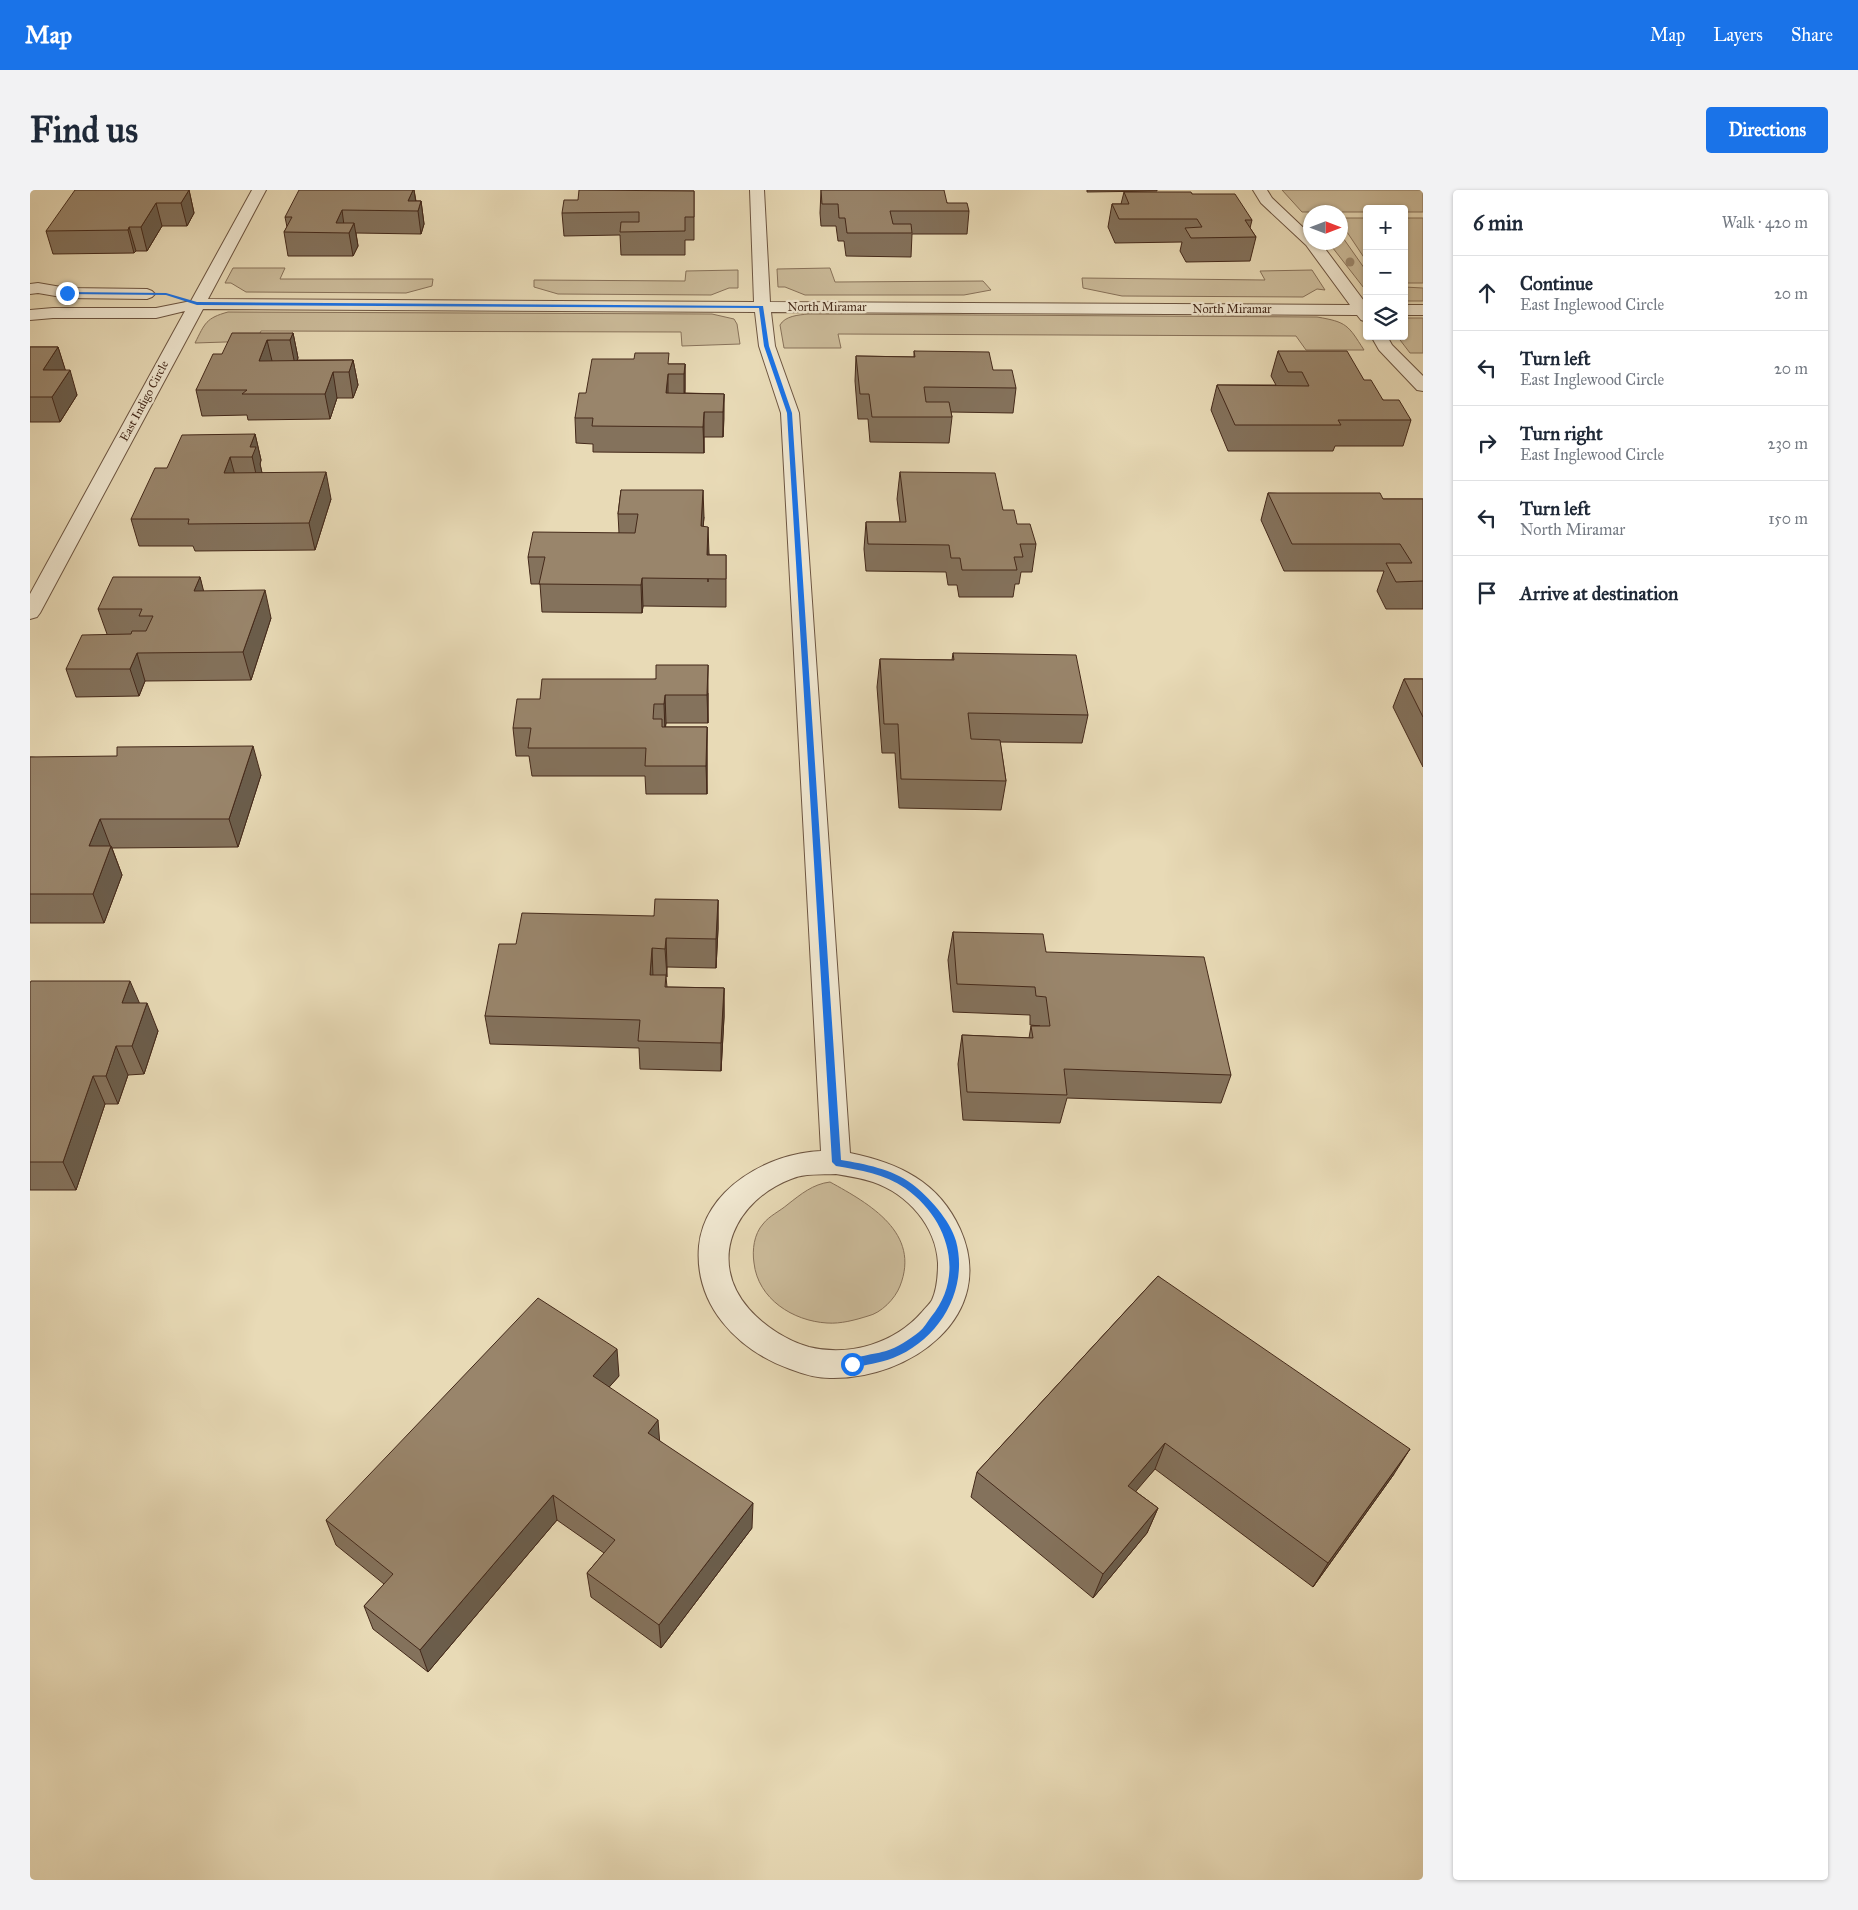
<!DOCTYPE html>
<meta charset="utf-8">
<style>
:root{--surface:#fff;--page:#f2f2f3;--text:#1f2937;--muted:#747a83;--line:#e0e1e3;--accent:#1a73e8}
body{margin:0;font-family:"IM FELL Great Primer",serif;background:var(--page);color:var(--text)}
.controls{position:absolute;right:15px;top:15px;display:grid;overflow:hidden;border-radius:5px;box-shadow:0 1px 4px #0004}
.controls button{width:45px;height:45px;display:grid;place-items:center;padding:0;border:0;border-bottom:1px solid var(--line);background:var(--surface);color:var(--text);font:25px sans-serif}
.compass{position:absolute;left:1273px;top:15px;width:45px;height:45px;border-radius:50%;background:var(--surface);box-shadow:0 1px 4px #0004;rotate:90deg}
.stop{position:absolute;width:15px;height:15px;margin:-11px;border:4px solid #1a73e8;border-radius:50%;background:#fff}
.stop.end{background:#1a73e8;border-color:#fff;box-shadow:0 1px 5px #0008}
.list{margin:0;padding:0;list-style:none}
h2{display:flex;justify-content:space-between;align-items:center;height:65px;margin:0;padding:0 20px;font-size:21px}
h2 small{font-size:16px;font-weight:400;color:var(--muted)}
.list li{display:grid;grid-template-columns:32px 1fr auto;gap:15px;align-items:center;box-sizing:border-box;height:75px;padding:0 20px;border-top:1px solid var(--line)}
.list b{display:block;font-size:19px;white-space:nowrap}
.list p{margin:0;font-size:16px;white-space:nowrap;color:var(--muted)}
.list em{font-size:16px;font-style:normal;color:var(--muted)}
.icon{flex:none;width:28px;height:28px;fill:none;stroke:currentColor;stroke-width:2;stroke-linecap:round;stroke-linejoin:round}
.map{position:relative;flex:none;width:1393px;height:1690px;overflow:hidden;border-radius:5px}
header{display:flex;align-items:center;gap:30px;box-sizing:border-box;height:70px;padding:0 25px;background:var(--accent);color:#fff}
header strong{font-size:24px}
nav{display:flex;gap:28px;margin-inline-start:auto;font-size:18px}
.intro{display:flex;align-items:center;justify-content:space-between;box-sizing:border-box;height:120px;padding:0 30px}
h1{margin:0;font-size:35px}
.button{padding:12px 22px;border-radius:5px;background:var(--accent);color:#fff;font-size:18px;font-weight:700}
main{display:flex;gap:30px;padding:0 30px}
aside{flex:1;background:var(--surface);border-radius:5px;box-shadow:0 1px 4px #0004}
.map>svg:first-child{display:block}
.green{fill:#ccbc9b;stroke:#88725a}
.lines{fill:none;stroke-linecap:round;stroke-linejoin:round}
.street-casing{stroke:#6d5541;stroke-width:2}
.street{fill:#f0e7d0;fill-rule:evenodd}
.tree{fill:#9d896e}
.wall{fill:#84725c;stroke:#44291a}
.shaded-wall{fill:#6b5d4b;stroke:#44291a}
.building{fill:#99856b;stroke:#44291a}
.route{fill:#1a73e8}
.labels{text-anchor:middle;stroke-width:4.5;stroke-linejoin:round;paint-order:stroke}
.far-street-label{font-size:12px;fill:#44291a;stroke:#f0e7d0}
</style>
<header>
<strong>Map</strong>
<nav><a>Map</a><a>Layers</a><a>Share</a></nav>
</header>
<div class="intro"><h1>Find us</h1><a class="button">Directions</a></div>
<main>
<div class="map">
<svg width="1393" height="1690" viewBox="0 0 1393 1690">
<rect width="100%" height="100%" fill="#e8dab6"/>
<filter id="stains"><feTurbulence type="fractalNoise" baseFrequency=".004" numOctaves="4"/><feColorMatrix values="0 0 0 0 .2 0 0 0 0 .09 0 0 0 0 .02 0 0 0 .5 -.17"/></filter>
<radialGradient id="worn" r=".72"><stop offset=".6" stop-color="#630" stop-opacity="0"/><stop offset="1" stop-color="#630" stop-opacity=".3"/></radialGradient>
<path class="green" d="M1252,0H1393V22H1374V19H1337V22H1272Z
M1310,28H1337V72L1311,33Z
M1374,28H1393V93H1374Z
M1311,45L1337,82V102L1299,53L1310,52Z
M203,78H255L250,89H403L402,96L376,103L216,102L201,93H195Z
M800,78L805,92L953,91L961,100L934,105H775L755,97H748L747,79Z
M708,80V98H699L681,105L528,104L504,97V90L655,91L656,81Z
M1282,80L1295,100L1287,99L1273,107L1092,106L1053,98L1052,88L1235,90L1230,81Z
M1374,97L1393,98V111H1374Z
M198,122L682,124L704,129L707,134L710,154L652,156L651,142L231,141L226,151L165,153C175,133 176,128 198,122Z
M778,124L1287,127C1317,132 1318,135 1334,160H1276L1266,146L808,144L811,158H754L750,135C755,126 768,125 778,124Z
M1374,128H1393V163H1380L1367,146H1374Z
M800,992C840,1014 891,1043 870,1096C865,1109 851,1123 838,1126C825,1130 811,1134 797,1133C763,1131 728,1109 724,1073C722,1060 724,1044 733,1034C739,1026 750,1021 757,1015C771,1004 783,994 800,992Z"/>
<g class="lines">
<g class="street-casing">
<path id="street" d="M222,0H236L178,109L724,112L720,0H734L740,112L1320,115L1276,55L1231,13L1223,0H1237L1242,8L1280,44V52H1290L1337,115V132L1331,130L1327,125L741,122L745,156L769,223L820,963C869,973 909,992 930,1039C969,1126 880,1190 800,1188C786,1188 773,1184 760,1179C707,1160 664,1115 669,1056C675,998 739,963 791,961L751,223L729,156L725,122L173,119L10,423L7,427L0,429V404L155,121L126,128H23L0,130V120L23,118H126L161,111ZM806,984C818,986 831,988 843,992C878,1004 906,1036 908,1073C908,1085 907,1099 902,1110C900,1114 895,1118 892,1122C865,1153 820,1167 779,1157C757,1151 734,1136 719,1119C676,1070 706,1010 761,989C775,983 791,985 806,984Z
M8,93L37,98L117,99L122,101L125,104L122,107L117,109L37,108L8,103L0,104V94Z
M1374,115H1393V125H1374Z
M1341,146H1357L1362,155L1393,186V201L1387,200L1349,160Z"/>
</g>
<use href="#street" class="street"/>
</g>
<circle class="tree" cx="1320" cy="72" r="4.5"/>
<path class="wall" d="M159,0L164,23L157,36H132L117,61H106L104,63L23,64L16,41Z
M384,0L386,11H391L394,34L391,44L326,43L328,56L323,66H258L254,42L257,37L255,27Z
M791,0H882L939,21L937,44H882L881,67L816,66L814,51H808L806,36H791L790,23Z
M1057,0H1127V1L1057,2Z
M618,1H664V50H655V65H591L590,45L534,46L532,23L548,10Z
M1094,2L1162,4L1222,30L1220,38L1226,47L1220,71L1156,72L1150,61L1152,52L1085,53L1078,37L1082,14H1091Z
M263,143L268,168L267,170H323L328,195L323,208H307L300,229L218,230L217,225L172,226L166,200L192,164Z
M0,157H28L35,180L47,205L30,232H0Z
M884,161L963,180L986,198L983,223L921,222L922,227L919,253L840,252L838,229H828L825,191L826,166L884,167Z
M1248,161L1334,190L1353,210L1381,230L1373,256H1305L1303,261H1198L1181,220L1187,195H1246L1241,186Z
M639,174H655V203L694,204L693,247H674V263L563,262V254L546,253L545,228L556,203Z
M225,244L231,270L230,274L232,283L301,309L285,360L165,361L163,356H109L101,329Z
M870,282L973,320L987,334L1006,354L1002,382H991L989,394H985L983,407H929L927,395H918L916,382L836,381L834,359L836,332H870L867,309Z
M591,300L674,327L673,336L679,365H696V417L613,416L612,423L512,422L510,394H501L498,367L589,343L588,324Z
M1238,303L1353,309H1393V419H1356L1347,401L1354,381H1254L1231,330Z
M170,387L173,401L241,428L221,490L115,491L109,506L46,507L36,479L77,444L68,419Z
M923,463L1058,525L1052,553L970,552L976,591L971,620L869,618L865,563H852L847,497L850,469L922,470Z
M626,489L678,503V533H636L635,537H677V604H616L615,586H502L499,566H486L483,538L510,509Z
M1374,489H1393V577L1363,517Z
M0,567L231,585L208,657L82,658L92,685L74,733H0Z
M688,710V739L686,778L637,777L636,787L637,797L694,798V827L691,881L610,879L609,858L460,854L455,826L486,754L624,726Z
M923,742L1016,762L1201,885L1191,913L1037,908L1030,933L933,930L928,874L932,845L999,848L1001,836H1010L1000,835V825L923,822L918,770Z
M0,793L109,813L128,841L114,884L98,885L88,914H75L46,1000H0Z
M1128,1086L1364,1284L1283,1397L1125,1279L1105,1301L1128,1318L1117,1343L1063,1408L941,1307L947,1282Z
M589,1186L579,1197L629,1250L722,1338L631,1458L561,1407L557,1383L574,1363L527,1330L398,1482L343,1439L334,1416L354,1394L306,1355L296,1330Z"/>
<path class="shaded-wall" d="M159,0L164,23L157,36L151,13Z
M383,0H384L387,20L378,11Z
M391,11L394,34L391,44L388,21Z
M126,13L132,36L117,61L111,37Z
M312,20L315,43L306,33Z
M324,33L328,56L323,66L319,43Z
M99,37L106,61L104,63L98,40Z
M263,143L268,168L265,175L260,150Z
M237,150L243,175L229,171Z
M28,157L36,182L13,180Z
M323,170L328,195L323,208L319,182Z
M655,174V199L654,209V184Z
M40,180L47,205L30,232L22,207Z
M303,182L307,208L300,229L295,204Z
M638,184V209L636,203Z
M694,204V229L693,247V222Z
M674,222V263L673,237Z
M225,244L231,270L230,274L232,283L228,293L220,257Z
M200,267L207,293L194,283Z
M296,282L301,309L285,360L279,333Z
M673,300L674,327L671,363V336Z
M678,337L679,364L678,392L677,365Z
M170,387L177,414L164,401Z
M612,388L613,416L612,423L611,395Z
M235,400L241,428L221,490L213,462Z
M107,463L115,491L109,506L100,479Z
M678,475V533L677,505Z
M635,505L636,533L635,542L634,514Z
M677,537V604L676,576Z
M223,556L231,585L208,657L199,629Z
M70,629L81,658L59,656Z
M81,656L92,685L74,733L63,704Z
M688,710V739L686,778V749Z
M636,748L637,777V787L635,759Z
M622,758L623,787L620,785Z
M100,791L112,819L92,813Z
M694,798V827L691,881V853Z
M117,813L128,841L114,884L102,856Z
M86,856L98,885L88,914L76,886Z
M63,886L75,914L46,1000L33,972Z
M587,1159L589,1186L566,1212L563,1186Z
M628,1230L630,1256L618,1243Z
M1135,1253L1125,1279L1089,1321L1098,1296Z
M1380,1259L1364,1284L1283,1397L1298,1373Z
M523,1305L527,1330L398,1482L390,1460Z
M723,1313L722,1338L631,1458L629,1435Z
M1128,1318L1117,1343L1063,1408L1073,1384Z"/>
<path class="building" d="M45,0H159L151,13H126L111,37H99L98,40L16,41Z
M269,0H383L378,11H391L388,21L312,20L306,33H324L319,43L254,42L262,27H255Z
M549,0L664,1V27H655V41L590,42L591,32H609V22L532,23L534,10H548Z
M791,0H914L917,13H937L939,21H860L863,34H881L882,43H817L815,28H809L808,14H792Z
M1094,2H1161L1162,4H1205L1222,30H1215L1226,47L1161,48L1155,38L1172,37L1167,29H1089L1082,14H1099Z
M202,143H263L260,150H237L229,171L323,170L319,182H303L295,204H212L217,200H166L183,164H192Z
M0,157H28L13,180H40L22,207H0Z
M884,161L959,162L963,180H982L986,198L894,197L896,212H919L922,227H842L839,204H830L826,166L885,167Z
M1248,161H1317L1334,190H1341L1353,210H1369L1381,230H1308L1311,235H1205L1187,195L1279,196L1272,182H1258Z
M605,163H639L638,174H655L654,184H638L636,203L694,204L693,222H674L673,237L562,236L563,228H545L549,203H556L562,169H604Z
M225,244L220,257H226L222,267H200L194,283L296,282L279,333L158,334L159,329H101L125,278H137L152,245Z
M870,282L965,283L973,320H984L987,334H1000L1006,354H990L993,367H984L987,380H932L930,368H921L919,355L838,354L836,332H876Z
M591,300H673L671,336L678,337L677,365H696V389L612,388L611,395L509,394L515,367H498L503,342L605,343L608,324H588Z
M1238,303H1350L1353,309H1393V391L1366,392L1356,373H1382L1370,354H1262Z
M83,387H170L164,401L235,400L213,462L107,463L100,479H36L52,445L101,444L102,441H116L123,426H109L112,419H68Z
M923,463L1046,465L1058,525L938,523L941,549L970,550L976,591L871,589L868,534H854L850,469L924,470Z
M626,475H678L677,505H635L634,514H624L623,529H632V537H677L676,576H615L616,558H498L501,538H483L487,509H510L512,489H626Z
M1374,489H1393V527Z
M223,556L199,629H70L59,656H81L63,704H0V567L87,566V557Z
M625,709L688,710L686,749L636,748L635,759L622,758L620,785H636L635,797L694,798L691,853L608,851L610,830L455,826L469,754H486L492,723L624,726Z
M923,742L1013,744L1016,762L1174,767L1201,885L1034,879L1037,905L937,902L932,845L1003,848L1001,836H1020L1016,807L1006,806L1005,797L927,794Z
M1,791H100L92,813H117L102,856H86L76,886H63L33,972H0V793Z
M1128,1086L1380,1259L1298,1373L1135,1253L1098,1296L1128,1318L1073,1384L947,1282Z
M508,1108L587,1159L563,1186L628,1230L618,1243L723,1313L629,1435L557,1383L585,1350L523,1305L390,1460L334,1416L363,1384L296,1330Z"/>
<path class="route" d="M37,102L136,103L167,112L733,116L739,156L762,223L811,970C835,974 862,979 882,994C899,1007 920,1030 926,1051C939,1100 909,1150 863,1168C850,1173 835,1175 822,1178L817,1174C821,1166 847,1164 856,1161C867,1158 880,1149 889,1142C894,1138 897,1132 901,1127C936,1085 918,1028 875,998C855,984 830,980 806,976L802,972L757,223L734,156L729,118L167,115L136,105L35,104Z"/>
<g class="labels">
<g class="far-street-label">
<text x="797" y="121">North Miramar</text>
<text x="1202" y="123">North Miramar</text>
<text transform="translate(114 211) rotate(-62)" y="4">East Indigo Circle</text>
</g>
</g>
<rect width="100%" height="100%" filter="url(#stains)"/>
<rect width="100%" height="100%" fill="url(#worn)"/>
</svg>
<div class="controls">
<button>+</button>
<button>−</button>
<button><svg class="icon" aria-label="layers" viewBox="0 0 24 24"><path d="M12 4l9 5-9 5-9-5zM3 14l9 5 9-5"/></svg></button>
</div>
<svg class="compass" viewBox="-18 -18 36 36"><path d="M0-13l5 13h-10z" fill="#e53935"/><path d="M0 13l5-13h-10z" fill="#747a83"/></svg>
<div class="stop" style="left:822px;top:1174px"></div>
<div class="stop end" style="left:37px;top:103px"></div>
</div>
<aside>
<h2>6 min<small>Walk · 420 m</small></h2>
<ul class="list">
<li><svg class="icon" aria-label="ahead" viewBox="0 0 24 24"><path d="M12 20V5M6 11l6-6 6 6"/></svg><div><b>Continue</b><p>East Inglewood Circle</p></div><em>20 m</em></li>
<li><svg class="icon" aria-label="left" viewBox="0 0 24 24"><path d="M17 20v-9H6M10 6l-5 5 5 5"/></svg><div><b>Turn left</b><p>East Inglewood Circle</p></div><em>20 m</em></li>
<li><svg class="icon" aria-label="right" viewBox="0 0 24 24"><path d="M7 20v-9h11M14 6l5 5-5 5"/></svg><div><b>Turn right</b><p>East Inglewood Circle</p></div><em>230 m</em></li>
<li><svg class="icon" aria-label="left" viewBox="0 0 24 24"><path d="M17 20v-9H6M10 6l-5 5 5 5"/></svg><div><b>Turn left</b><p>North Miramar</p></div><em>150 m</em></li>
<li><svg class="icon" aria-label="arrive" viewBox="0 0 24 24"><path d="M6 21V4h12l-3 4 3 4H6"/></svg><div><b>Arrive at destination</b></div></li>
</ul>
</aside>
</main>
